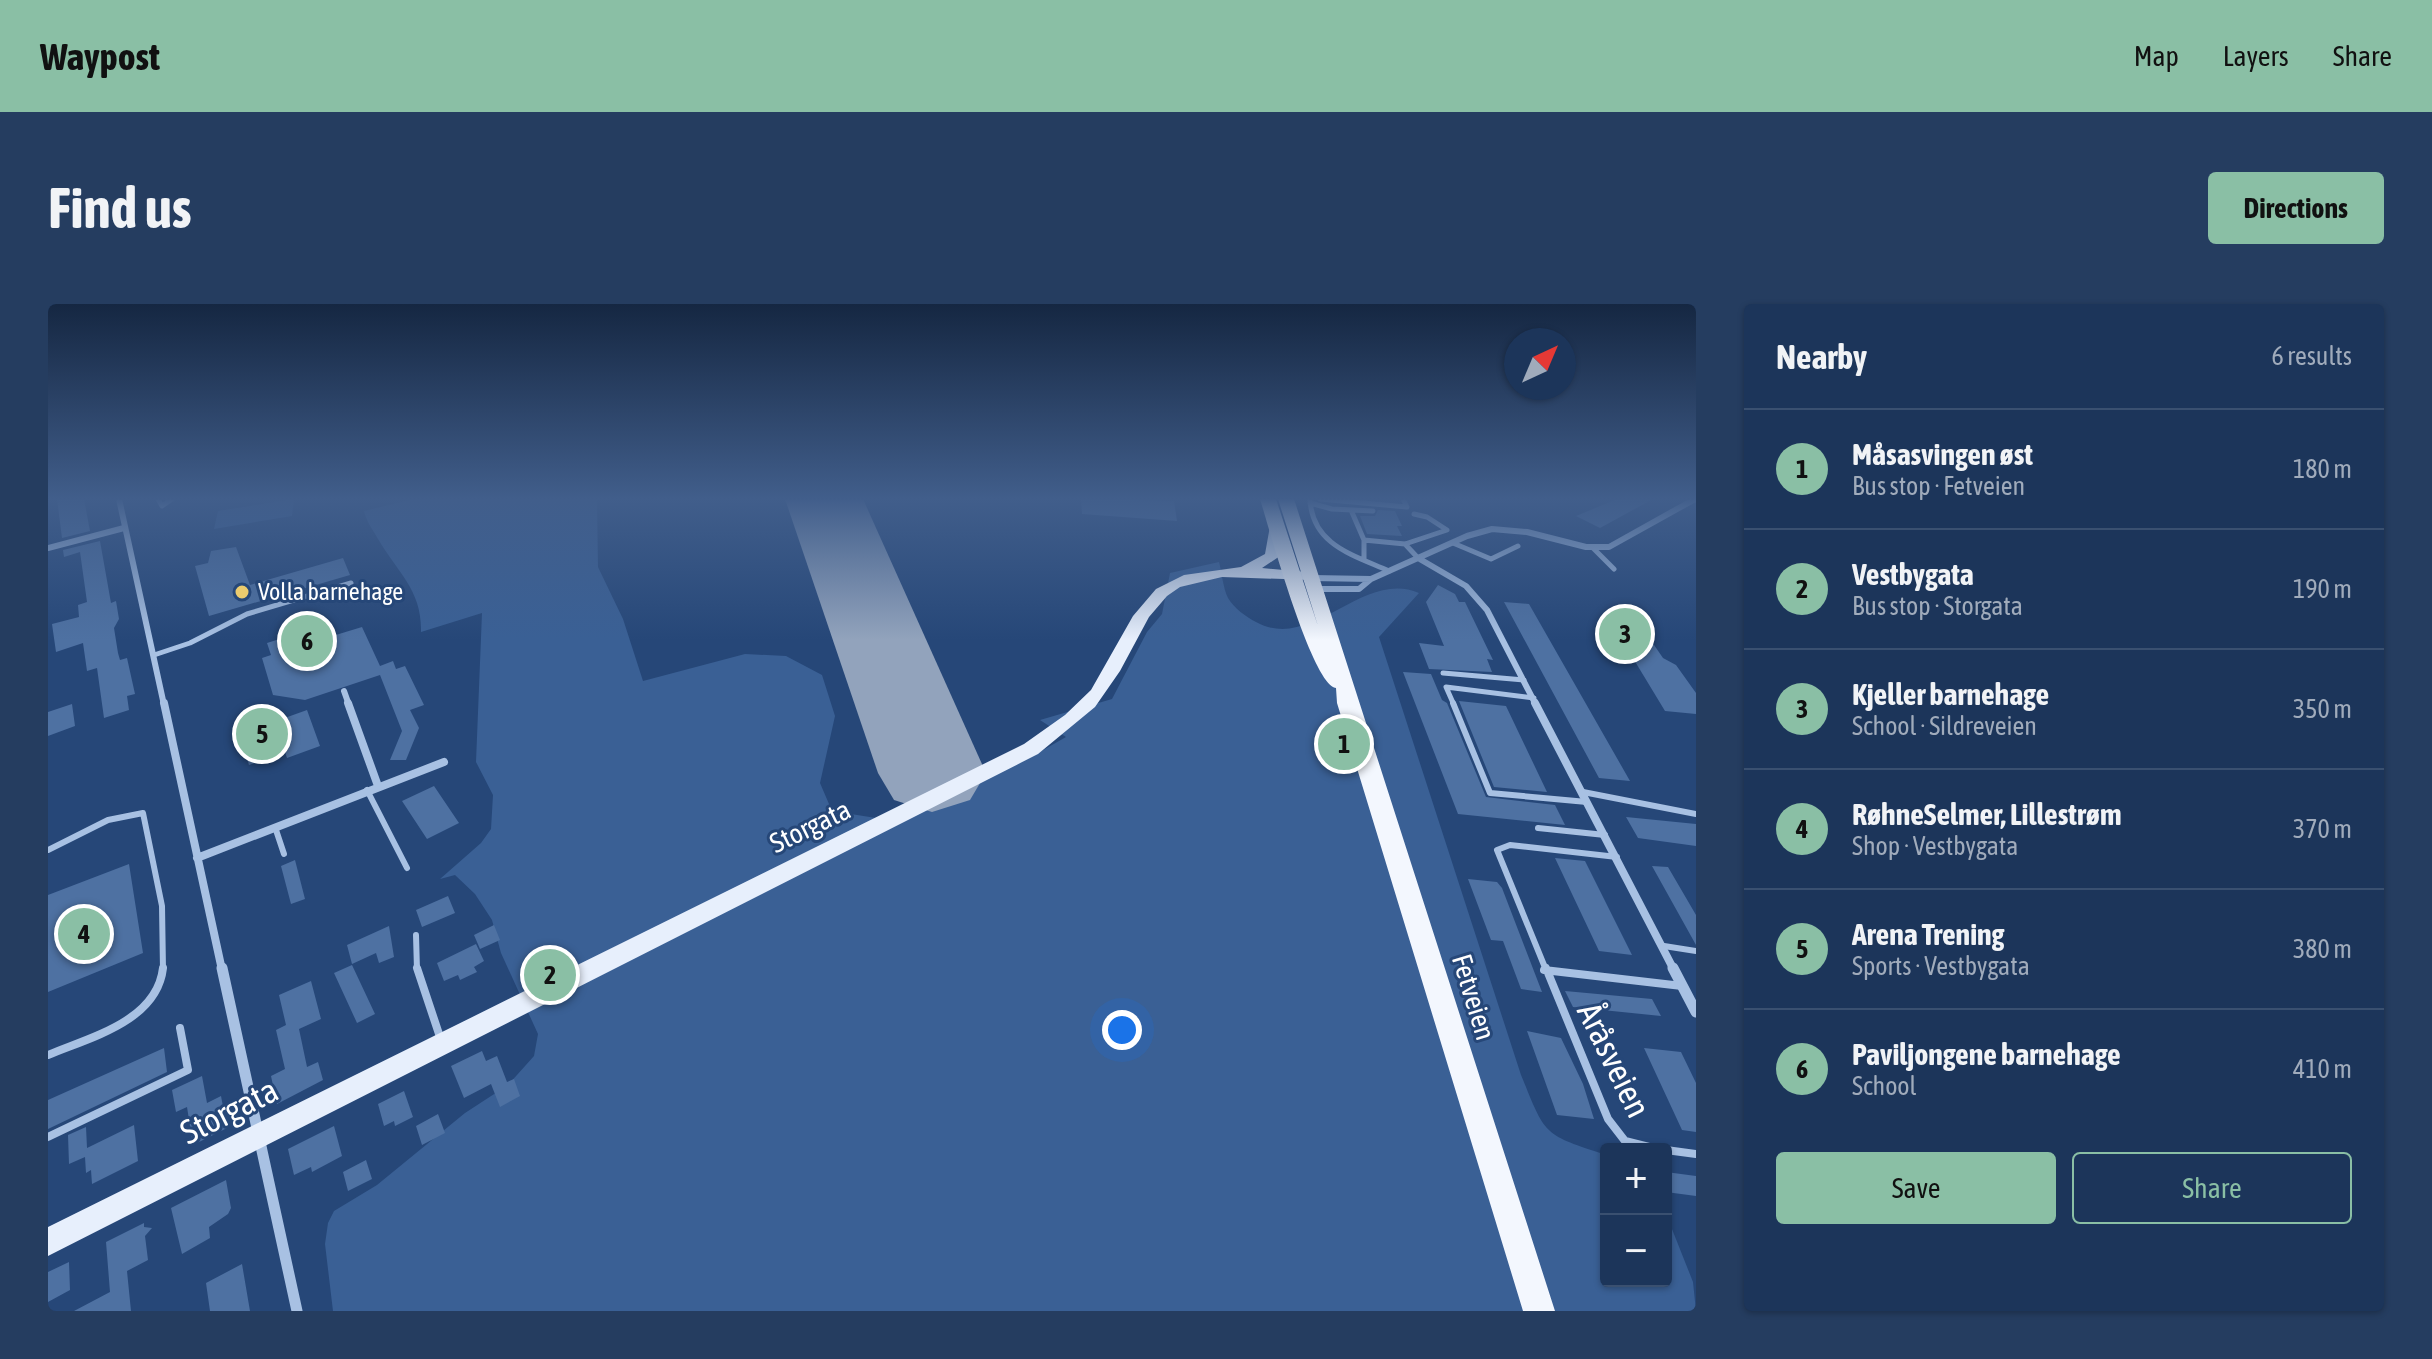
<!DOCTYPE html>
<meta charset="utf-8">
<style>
:root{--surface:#1c355a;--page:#253d60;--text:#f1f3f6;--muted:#a0abbb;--line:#3a5070;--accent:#8abfa5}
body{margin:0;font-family:"Asap Condensed",sans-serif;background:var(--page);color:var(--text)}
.controls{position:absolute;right:24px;bottom:24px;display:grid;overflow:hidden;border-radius:8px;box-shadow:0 2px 6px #0004}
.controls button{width:72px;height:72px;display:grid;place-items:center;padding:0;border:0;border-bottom:2px solid var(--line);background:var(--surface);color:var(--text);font:40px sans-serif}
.compass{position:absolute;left:1456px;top:24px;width:72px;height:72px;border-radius:50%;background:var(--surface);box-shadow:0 2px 6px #0004;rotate:44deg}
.you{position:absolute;left:1074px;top:726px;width:28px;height:28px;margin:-20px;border:6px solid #fff;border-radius:50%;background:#1a73e8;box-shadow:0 0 0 12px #1a73e833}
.badge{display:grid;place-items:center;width:52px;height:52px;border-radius:50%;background:var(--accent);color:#111;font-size:26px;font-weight:700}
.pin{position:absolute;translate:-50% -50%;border:4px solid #fff;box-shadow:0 2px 8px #0006}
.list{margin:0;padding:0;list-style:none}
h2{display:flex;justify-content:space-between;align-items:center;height:104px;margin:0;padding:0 32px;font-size:34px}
h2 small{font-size:26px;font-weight:400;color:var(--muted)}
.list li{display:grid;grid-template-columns:52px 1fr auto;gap:24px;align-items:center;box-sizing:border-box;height:120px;padding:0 32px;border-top:2px solid var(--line)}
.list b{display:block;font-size:30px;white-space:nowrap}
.list p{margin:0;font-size:26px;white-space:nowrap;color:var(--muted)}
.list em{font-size:26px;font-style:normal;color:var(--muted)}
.actions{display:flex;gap:16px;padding:24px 32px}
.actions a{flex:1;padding:18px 0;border:2px solid var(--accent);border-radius:8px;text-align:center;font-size:28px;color:var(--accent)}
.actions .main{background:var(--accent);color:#111}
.map{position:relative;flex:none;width:1648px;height:1007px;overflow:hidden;border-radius:8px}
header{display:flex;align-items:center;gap:48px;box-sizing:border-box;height:112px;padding:0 40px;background:var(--accent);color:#111}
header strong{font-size:38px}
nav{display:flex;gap:44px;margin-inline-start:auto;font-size:28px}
.intro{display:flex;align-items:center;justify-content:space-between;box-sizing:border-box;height:192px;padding:0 48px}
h1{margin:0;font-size:56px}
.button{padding:20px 36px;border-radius:8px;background:var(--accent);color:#111;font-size:28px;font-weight:700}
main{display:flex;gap:48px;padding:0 48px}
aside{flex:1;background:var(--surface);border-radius:8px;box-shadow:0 2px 6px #0004}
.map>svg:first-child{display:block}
.green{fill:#3a6095}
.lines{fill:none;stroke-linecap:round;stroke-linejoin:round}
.runway{fill:#92a3bc;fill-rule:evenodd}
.building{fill:#4e71a2}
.service-far2{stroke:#a8c1e3;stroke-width:5}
.service-far1{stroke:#a8c1e3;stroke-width:6}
.service{stroke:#a8c1e3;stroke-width:8}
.minor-far2{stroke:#a8c1e3;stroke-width:6}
.minor-far1{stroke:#a8c1e3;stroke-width:8}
.minor{stroke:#a8c1e3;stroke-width:11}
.primary{fill:#e7effc;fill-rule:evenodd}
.trunk{fill:#f3f7fe;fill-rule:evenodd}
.poi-dot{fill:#ebcb6e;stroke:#264778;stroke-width:3}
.labels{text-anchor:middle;stroke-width:6;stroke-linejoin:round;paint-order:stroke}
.far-poi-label{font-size:24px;fill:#fff;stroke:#264778;text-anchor:start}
.street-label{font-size:28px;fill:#fff;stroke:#264778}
.near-street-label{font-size:34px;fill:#fff;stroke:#264778}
</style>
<header>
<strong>Waypost</strong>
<nav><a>Map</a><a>Layers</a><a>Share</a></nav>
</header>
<div class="intro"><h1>Find us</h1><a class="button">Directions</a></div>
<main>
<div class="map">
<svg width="1648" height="1007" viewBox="0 0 1648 1007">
<rect width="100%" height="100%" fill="#264778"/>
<path class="green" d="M246,195L244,212L166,225L170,207Z
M366,195H549L550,263L575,315L595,377L697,350L738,352L774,371L787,412L772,479L784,507L828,514L983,453L1018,433L992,416L1064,395L1099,328L1114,310L1122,269L1171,258C1174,269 1175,284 1180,294C1186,304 1198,313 1208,318C1264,349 1314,265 1371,289L1331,333L1473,771C1498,832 1494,830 1558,851V977H1618V910L1645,978L1648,1007H285L277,940L280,919L286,907L329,881L417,809L460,781L486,752L490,730L453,649L444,616L427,590L407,571L392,575L433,539L443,525L445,491L428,458L434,309L373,328C374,286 350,269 330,235C325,226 318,217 316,207Z"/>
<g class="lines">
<path class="runway" d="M737,195H815L938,469L922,496L884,508L846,496L830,469Z"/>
</g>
<path class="building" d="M9,195H36L42,227L14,234Z
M1033,195L1126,197L1129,217L1034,210Z
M1569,195H1605L1552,224L1528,212Z
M1330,206L1347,207L1354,222H1349L1354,232L1319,230L1312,212H1327Z
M52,237L63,299L68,297L71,315L66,324L70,349L72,356L79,354L87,390L79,392L81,406L56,414L49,364L39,367L35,339L8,348L4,320L31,313L30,301L39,298L32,248L16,253L15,246Z
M188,243L202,281L295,254L302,271L161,312L147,262L160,259L163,247Z
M1390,281L1407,290L1411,298H1417L1445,356L1439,355L1444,368L1381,365L1371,339L1396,342L1378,298Z
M1456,298L1481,300L1582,477L1551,474Z
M314,323L332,362L345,357L348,365L357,362L376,401L362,406L371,424L358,456H342L354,427L332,371L257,396L225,391L214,354L223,351L219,339L241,332L245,344Z
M1574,336L1604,338L1615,354L1628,361L1648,389V410L1617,407Z
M1355,368L1383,370L1394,396L1399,399L1438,493L1507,501L1517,521L1410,510Z
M1411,397L1458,402L1499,488L1446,483Z
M24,400L27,422L0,432V408Z
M259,406L272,442L239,454L237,448L201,461L192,430Z
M386,482L411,519L379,535L354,497Z
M1578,513L1648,520V542L1590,534Z
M1507,554L1537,557L1584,651L1551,647Z
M247,556L257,595L243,600L233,562Z
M81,560L95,649L0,688V591Z
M1604,562L1620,563L1648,611V641Z
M1420,575L1449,578L1454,584L1494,688L1473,685L1455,637L1443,636Z
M400,592L407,609L374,623L368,606Z
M446,621L452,636L432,645L426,631Z
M341,622L346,653L331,659L328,649L304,660L299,641Z
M428,640L436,657L426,663L429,668L412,676L410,671L396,677L389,659Z
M304,661L327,710L309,719L286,669Z
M263,677L273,715L251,725L259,763L270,758L275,776L229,800L223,772L237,765L228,726L238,721L231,691Z
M1517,687L1604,695L1613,712L1525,703Z
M1479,727L1513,734L1535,780L1546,815L1509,811Z
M116,744L119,768L0,825V796Z
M1596,744L1633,748L1648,779V828L1634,826Z
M434,747L438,757L449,752L459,778L466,775L472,792L452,803L443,780L416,794L403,762Z
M154,772L159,799L173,792L179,824L145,841L139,803L128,808L124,786Z
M356,787L365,813L347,822L346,817L336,822L330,800Z
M390,810L397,829L374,841L368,822Z
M86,821L90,857L44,880L43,866L38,869L37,853L21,860L20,831L38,823L39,844Z
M286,822L294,852L264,868L263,863L246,871L240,845Z
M318,856L324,875L300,887L295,868Z
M1618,868L1648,872V892L1618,888Z
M178,876L183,904L180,910L161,923L162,934L134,950L123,904Z
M96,919V923L104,924L97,932L100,956L79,967L83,1007H26L62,988L58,938Z
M21,958L22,986L0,998V968Z
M194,960L202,1007H162L158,979Z"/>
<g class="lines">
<path class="service-far2" d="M110,195L114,202L124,195
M1262,195C1264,241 1305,251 1341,267
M1272,195L1359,203L1355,195
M1262,199L1284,205L1325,207
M1303,206L1316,236
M1405,239L1443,255L1470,242
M1357,240L1370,254
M1545,244L1566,265
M1316,256V236L1357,240L1399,226L1379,213L1366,210
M106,351L142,339L199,310L303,279
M1395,369L1476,376
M1406,401L1398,383L1486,394"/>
<path class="service-far1" d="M1405,399L1442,489L1539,498
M319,486L359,564
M1535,488L1648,510
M227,523L236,550
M1490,524L1557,531
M0,546L60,516L95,509L114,602L115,666
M368,631L369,666
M1616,642L1648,647
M1498,666L1449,546L1462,541L1569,553"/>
<path class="service" d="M369,664L393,736
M1498,664L1560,815L1577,837L1609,845
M1496,666L1634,682
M0,751C43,733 109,717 115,664
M0,833L140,766L132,724
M1618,846L1648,850"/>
<path class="minor-far2" d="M71,195L116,401
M0,244L76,224
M1370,254L1418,282L1439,306L1488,401
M1264,274L1323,275L1419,232L1444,225L1479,228L1538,243H1561L1647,195
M1267,285H1311L1323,275
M296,387L301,401"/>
<path class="minor-far1" d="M116,399L174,666
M300,399L330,482
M1487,399L1626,666
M149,554L396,458"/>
<path class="minor" d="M174,664L249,1007
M1625,664L1648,708"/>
<path class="primary" d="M1229,218L1236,222L1232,252L1214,264L1259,268L1267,273L1264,276L1174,273L1132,283L1119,292L1101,313L1072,367L1047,403L990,450L0,952V923L976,440L1017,411L1043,386L1085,312L1108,285L1136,271L1193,263L1217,250L1222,222Z"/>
<path class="trunk" d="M1212,195H1228L1270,322L1230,195H1246L1507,1007H1475L1289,399L1288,384C1264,381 1221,224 1212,195Z"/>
</g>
<linearGradient id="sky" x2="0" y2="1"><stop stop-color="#152742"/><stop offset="0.58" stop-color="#415e8b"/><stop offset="1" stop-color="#415e8b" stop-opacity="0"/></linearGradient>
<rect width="1648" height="336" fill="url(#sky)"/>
<circle class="poi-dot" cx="194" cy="288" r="8"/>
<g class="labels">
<g class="far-poi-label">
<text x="210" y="296">Volla barnehage</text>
</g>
<g class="street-label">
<text transform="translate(762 522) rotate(-26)" y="10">Storgata</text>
<text transform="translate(1426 693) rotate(73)" y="10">Fetveien</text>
</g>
<g class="near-street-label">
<text transform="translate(1566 756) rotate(64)" y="12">Åråsveien</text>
<text transform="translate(181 807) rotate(-27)" y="12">Storgata</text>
</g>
</g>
</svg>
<div class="controls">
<button>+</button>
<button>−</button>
</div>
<svg class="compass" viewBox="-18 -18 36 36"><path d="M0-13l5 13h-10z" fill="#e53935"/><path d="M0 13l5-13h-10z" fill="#a0abbb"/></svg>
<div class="you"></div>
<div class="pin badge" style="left:1296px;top:440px">1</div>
<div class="pin badge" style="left:502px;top:671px">2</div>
<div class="pin badge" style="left:1577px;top:330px">3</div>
<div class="pin badge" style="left:36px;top:630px">4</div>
<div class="pin badge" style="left:214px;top:430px">5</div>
<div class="pin badge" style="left:259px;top:337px">6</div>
</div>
<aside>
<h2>Nearby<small>6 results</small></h2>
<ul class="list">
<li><span class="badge">1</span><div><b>Måsasvingen øst</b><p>Bus stop · Fetveien</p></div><em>180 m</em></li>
<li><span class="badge">2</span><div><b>Vestbygata</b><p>Bus stop · Storgata</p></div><em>190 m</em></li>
<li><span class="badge">3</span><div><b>Kjeller barnehage</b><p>School · Sildreveien</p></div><em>350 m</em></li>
<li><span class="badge">4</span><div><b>RøhneSelmer, Lillestrøm</b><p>Shop · Vestbygata</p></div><em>370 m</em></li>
<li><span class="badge">5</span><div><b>Arena Trening</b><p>Sports · Vestbygata</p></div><em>380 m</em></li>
<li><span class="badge">6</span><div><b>Paviljongene barnehage</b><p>School</p></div><em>410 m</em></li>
</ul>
<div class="actions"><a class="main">Save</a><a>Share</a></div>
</aside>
</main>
